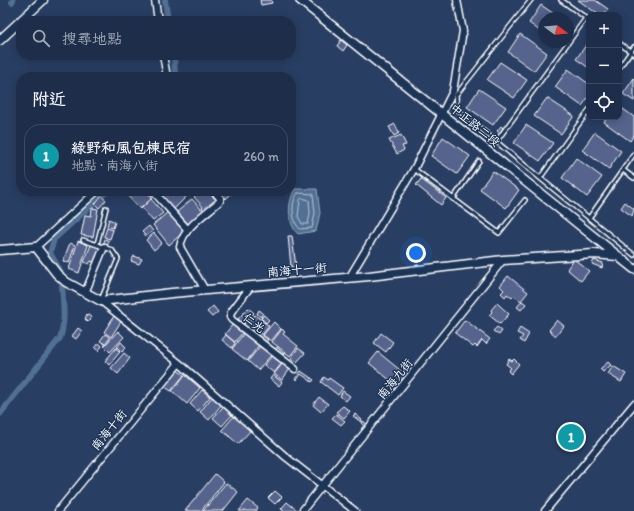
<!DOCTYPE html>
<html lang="zh-TW">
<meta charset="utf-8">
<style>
:root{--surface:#1e2e4a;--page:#2b3a54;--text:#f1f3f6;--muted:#a1a8b5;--line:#3c4a62;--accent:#e69b98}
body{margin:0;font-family:Itim,"LXGW WenKai TC",sans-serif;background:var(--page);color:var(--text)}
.controls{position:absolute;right:12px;top:12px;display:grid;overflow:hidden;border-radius:8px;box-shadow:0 2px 10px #0003}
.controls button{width:36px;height:36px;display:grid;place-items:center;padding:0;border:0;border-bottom:1px solid var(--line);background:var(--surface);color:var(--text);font:20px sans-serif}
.compass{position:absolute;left:538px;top:12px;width:36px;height:36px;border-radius:50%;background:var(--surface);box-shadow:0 2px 10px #0003;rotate:106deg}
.you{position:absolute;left:416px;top:253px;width:14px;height:14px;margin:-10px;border:3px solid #fff;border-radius:50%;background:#1a73e8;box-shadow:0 0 0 6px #1a73e833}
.badge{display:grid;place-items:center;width:26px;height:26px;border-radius:50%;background:var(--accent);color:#fff;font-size:13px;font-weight:700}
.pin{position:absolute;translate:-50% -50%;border:2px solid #fff;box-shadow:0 1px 4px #0006}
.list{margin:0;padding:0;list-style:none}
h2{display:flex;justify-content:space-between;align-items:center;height:52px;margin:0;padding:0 16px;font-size:17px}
h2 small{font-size:13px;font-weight:400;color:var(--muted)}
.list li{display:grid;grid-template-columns:26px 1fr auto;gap:12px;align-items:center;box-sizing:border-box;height:64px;margin:0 8px 8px;padding:0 8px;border:1px solid var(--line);border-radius:16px}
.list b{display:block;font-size:15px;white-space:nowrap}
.list p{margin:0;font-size:13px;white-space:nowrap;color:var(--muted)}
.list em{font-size:13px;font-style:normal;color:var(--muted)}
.icon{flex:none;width:22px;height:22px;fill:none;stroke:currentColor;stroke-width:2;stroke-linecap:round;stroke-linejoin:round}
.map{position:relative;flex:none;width:634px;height:511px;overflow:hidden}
.search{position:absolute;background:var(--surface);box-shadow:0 2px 10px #0003;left:16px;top:16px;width:280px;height:44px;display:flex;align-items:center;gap:10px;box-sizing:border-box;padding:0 14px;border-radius:16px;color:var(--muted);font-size:15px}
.panel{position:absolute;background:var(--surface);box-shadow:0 2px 10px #0003;left:16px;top:72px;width:280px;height:124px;border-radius:16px}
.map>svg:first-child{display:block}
.water{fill:#517093;stroke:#97a9be}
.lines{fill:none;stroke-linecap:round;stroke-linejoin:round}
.shore{stroke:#b9c6d4;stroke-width:1}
.canal{stroke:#517093;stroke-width:6}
.building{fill:#56648c;stroke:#fff}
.service-casing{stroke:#fff;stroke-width:6}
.minor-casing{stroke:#fff;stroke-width:9}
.tertiary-casing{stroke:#fff;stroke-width:11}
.service{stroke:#1d3557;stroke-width:3}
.minor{stroke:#1d3557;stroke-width:6}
.tertiary{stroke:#1d3557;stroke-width:8}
.labels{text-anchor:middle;stroke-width:3;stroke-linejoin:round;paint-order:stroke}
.street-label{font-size:12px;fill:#fff;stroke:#1d3557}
</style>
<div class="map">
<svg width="634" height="511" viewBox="0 0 634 511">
<rect width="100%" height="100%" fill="#283e62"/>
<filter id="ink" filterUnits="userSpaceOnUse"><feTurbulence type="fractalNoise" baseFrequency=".025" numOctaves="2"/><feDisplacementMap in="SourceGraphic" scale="8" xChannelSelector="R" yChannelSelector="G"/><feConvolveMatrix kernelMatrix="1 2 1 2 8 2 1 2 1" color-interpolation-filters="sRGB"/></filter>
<g filter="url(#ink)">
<path class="water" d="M295,189H317L320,213L316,231L298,234C287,223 287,203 295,189Z"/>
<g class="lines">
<path class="shore" d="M298,193L313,194L315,213L312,228L300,229C292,222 290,202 298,193Z
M302,198L309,200L310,213L308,224H302L298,216L300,200Z"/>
<path class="canal" d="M165,0L168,21
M12,2L13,0
M174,55L175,77
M62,274L50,253L54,239L107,191
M0,414L60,338C66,321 63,303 62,285"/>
</g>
<path class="building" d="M260,0H271L272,3L261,5Z
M578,0H595L608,9L604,15H599Z
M541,5L560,18H544V34L529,23Z
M520,34L547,53L534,71L508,52Z
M341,40L347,45L343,51L337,46Z
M589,41V68L576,59Z
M500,62L527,80L514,98L487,80Z
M568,69L589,84V96L582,106L555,87Z
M634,78V101L623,94Z
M479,89L506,107L493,125L467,107Z
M547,98L574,116L561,134L534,116Z
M619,106L634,117V135L630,141L604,122L607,117H619Z
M395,124L399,133L394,136L389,127Z
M526,125L553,143L540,161L514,143Z
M501,126L503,128L500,133L497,131Z
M595,132L621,151L609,169L582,150Z
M401,135L406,145L402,146L404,150L397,154L389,140Z
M443,137L470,156L457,174L431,156Z
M576,158L602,177L587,197L562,178Z
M493,171L519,190L506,208L480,189Z
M421,179L446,198L441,205L416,185Z
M129,191H146L152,198L140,209L126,194Z
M167,191H184L188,195L174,209L162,197Z
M189,191H197L192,195Z
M200,191H207L217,201L206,212L202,208L203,207L194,197Z
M219,191H234L226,199Z
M101,196L106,200L99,208L95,204Z
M151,199L163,213L153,221L142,208Z
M192,199L204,212L189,225L177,212Z
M625,202L634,209L632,216L621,208Z
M92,208L98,209L93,237L81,235L85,215L91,216Z
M169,211L186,230L169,245L153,225Z
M109,219L115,222L113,228L107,226Z
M149,226L153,231L146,236L142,232Z
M107,228L113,230L110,239L104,237Z
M154,233L162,243L154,250L146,240Z
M288,236H292L296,267H291Z
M105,239L109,241L107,246L103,245Z
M78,241L88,245L79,273L69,269Z
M70,243L75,245L69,263L63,261Z
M91,245L100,248L94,262L91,261L89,264L84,262Z
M134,256L142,259L139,264L131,261Z
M574,259L589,271L581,281L567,269Z
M594,260L603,263L602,268L592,264Z
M508,276L528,292L521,301L514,296L512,298L507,294L505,297L501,293L504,290L500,286Z
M522,301L526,304L521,310L517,307Z
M497,303L509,314L500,324L489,315L492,312L491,310Z
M213,306L218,312L212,317L207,312Z
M248,308L254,313L244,324L238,319Z
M259,310L263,313L261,317L257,314Z
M87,314L92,318L88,322L85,319Z
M255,315L263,321L256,329L248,322Z
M264,315L269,320L266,323L261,318Z
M114,316L122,320L111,337L104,332Z
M465,320L490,339L486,344L482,340L477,347L475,345L473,347L455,333Z
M557,320L564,326L556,336L549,330Z
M264,322L269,326L263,334L257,329Z
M274,322L281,329L271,341L263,335Z
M233,324L243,332L235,342L225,334Z
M251,326L268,340L265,343L248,330Z
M497,327L502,331L499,335L493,331Z
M78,328L82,331L76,339L72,336Z
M520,328L529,334L524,343L520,340L523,336L517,333Z
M282,329L285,332L283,334L298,346L290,356L272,342Z
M118,331L124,337L110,352L104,346Z
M244,333L259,345L247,361L232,349Z
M381,333L393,342L386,352L374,343Z
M105,334L110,338L105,344L100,341Z
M226,335L235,343L232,348L222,340Z
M121,342L126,347L122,352L117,347Z
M99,343L102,346L98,351L95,348Z
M261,345L272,354L258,370L248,361Z
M277,347L285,355L283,358L274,351Z
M116,348L120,352L109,365L105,361Z
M298,348L305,353L297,362L291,358Z
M378,352L406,375L397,386L369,363Z
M124,353L130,358L118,374L111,368Z
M273,355L282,363L274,373L264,365Z
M509,359L512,361L514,359L519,364L511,374L508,371L511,368L506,364Z
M608,362L611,365L603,372L600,369Z
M283,363L290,369L282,380L274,374Z
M613,366L626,374L621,382L608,374Z
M177,370L184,375L171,391L164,386Z
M301,371L314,380L312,382L301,374L297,380L295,379Z
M185,375L200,388L187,404L172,391Z
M273,375L282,382L279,386L270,379Z
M324,377L328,380L329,378L343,388L338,395L321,382Z
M202,390L210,397L198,411L190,404Z
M343,391L350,396L346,401L340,396Z
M213,396L222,404L209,420L200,412Z
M319,397L328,404L321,412L313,405Z
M343,406L350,411L344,418L336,412Z
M223,407L232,415L222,426L213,418Z
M336,414L345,421L341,425L332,418Z
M355,414L362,420L361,422L353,416Z
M235,415L252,429L238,444L222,430Z
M363,421L367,424L362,430L361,429L364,425L362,423Z
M571,428L580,437L572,446L563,437Z
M215,474L224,482L201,511H185Z
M226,483L238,492L223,511H203Z
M275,491L282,497L275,504L268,498Z
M248,500L258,508L256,511H239Z
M287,502L298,511H284L281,509Z"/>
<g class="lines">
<g class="service-casing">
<path id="service" d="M531,0L456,95L457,109L540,178
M561,0L589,20
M619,43L634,54
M619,68L634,47
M589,110L540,178L634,255
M496,142L586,18
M414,169L499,233L525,200
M623,170L634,178
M453,199L479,161
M589,218L634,154
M83,240L112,250L118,259L101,300
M97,244L106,208"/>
</g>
<g class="minor-casing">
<path id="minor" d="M155,0L158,21
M163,55L167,77
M153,191L188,230
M36,247L97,191
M349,278L414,169L453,91L463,31L457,0
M251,286L231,312L230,317L232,320L295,369
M205,290L180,247C183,227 206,214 220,201V198L214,191
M85,293L104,247
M101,301L179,363L286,457L355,511
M58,511L179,363
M302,511L503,260
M545,511L634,404"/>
</g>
<g class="tertiary-casing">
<path id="tertiary" d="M300,0L634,269
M0,40L43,0
M0,250L36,247L57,274L66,282L101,301L172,293L369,276L503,260L594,254L618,256"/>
</g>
<use href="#service" class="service"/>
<use href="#minor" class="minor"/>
<use href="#tertiary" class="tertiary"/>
</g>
</g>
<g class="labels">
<g class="street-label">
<text transform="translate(475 125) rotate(39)" y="4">中正路二段</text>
<text transform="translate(297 270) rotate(-5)" y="4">南海十一街</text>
<text transform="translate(254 323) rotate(38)" y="4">仁光</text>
<text transform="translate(395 379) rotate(-51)" y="4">南海九街</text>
<text transform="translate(109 430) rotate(-51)" y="4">南海十街</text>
</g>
</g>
</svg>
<div class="controls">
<button>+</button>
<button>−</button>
<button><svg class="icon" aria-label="locate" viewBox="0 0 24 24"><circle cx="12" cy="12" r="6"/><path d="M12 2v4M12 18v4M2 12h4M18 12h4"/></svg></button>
</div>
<svg class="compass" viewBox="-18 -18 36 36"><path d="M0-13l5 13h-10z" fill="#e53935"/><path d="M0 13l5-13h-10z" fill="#a1a8b5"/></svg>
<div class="you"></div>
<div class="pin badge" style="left:571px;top:437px;background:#0f9aa8">1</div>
<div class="search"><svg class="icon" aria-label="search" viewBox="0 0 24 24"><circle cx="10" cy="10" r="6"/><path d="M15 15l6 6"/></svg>搜尋地點</div>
<section class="panel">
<h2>附近<small></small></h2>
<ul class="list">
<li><span class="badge" style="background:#0f9aa8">1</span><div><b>綠野和風包棟民宿</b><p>地點 · 南海八街</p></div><em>260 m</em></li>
</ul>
</section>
</div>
